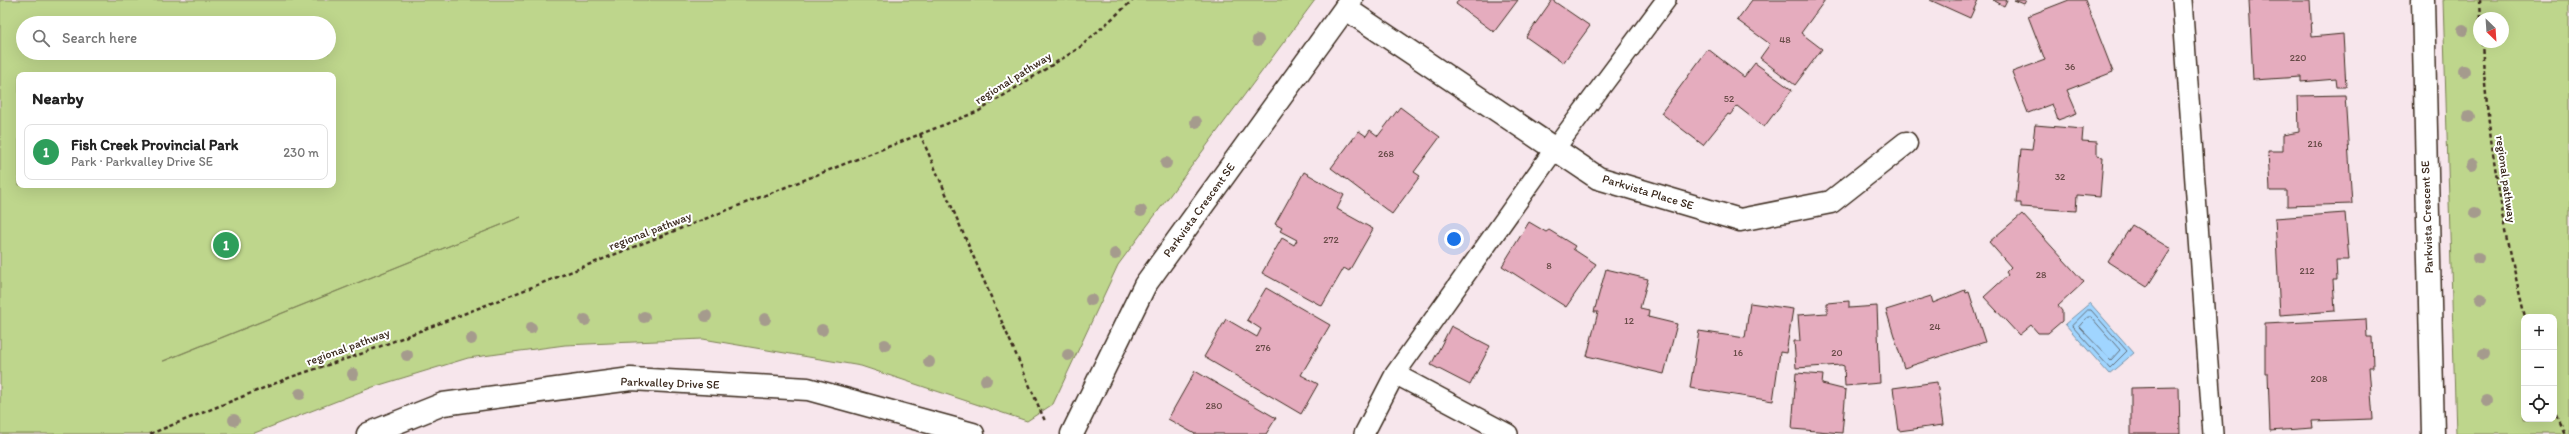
<!DOCTYPE html>
<meta charset="utf-8">
<style>
:root{--surface:#fff;--page:#f2f2f2;--text:#222;--muted:#767676;--line:#e0e0e0;--accent:#3b2a1e}
body{margin:0;font-family:Itim,sans-serif;background:var(--page);color:var(--text)}
.controls{position:absolute;right:12px;bottom:12px;display:grid;overflow:hidden;border-radius:8px;box-shadow:0 4px 16px #0002}
.controls button{width:36px;height:36px;display:grid;place-items:center;padding:0;border:0;border-bottom:1px solid var(--line);background:var(--surface);color:var(--text);font:20px sans-serif}
.compass{position:absolute;left:2473px;top:12px;width:36px;height:36px;border-radius:50%;background:var(--surface);box-shadow:0 4px 16px #0002;rotate:155deg}
.you{position:absolute;left:1454px;top:239px;width:14px;height:14px;margin:-10px;border:3px solid #fff;border-radius:50%;background:#1a73e8;box-shadow:0 0 0 6px #1a73e833}
.badge{display:grid;place-items:center;width:26px;height:26px;border-radius:50%;background:var(--accent);color:#fff;font-size:13px;font-weight:700}
.pin{position:absolute;translate:-50% -50%;border:2px solid #fff;box-shadow:0 1px 4px #0006}
.list{margin:0;padding:0;list-style:none}
h2{display:flex;justify-content:space-between;align-items:center;height:52px;margin:0;padding:0 16px;font-size:17px}
h2 small{font-size:13px;font-weight:400;color:var(--muted)}
.list li{display:grid;grid-template-columns:26px 1fr auto;gap:12px;align-items:center;box-sizing:border-box;height:56px;margin:0 8px 8px;padding:0 8px;border:1px solid var(--line);border-radius:8px}
.list b{display:block;font-size:15px;white-space:nowrap}
.list p{margin:0;font-size:13px;white-space:nowrap;color:var(--muted)}
.list em{font-size:13px;font-style:normal;color:var(--muted)}
.icon{flex:none;width:22px;height:22px;fill:none;stroke:currentColor;stroke-width:2;stroke-linecap:round;stroke-linejoin:round}
.map{position:relative;flex:none;width:2569px;height:434px;overflow:hidden}
.search{position:absolute;background:var(--surface);box-shadow:0 4px 16px #0002;left:16px;top:16px;width:320px;height:44px;display:flex;align-items:center;gap:10px;box-sizing:border-box;padding:0 14px;border-radius:22px;color:var(--muted);font-size:15px}
.panel{position:absolute;background:var(--surface);box-shadow:0 4px 16px #0002;left:16px;top:72px;width:320px;height:116px;border-radius:8px}
.map>svg:first-child{display:block}
.green{fill:#bed68c;stroke:#7c8055;fill-rule:evenodd}
.water{fill:#a0d5ff;stroke:#7891a5}
.lines{fill:none;stroke-linecap:round;stroke-linejoin:round}
.shore{stroke:#636e78;stroke-width:1}
.building{fill:#e5acbe;stroke:#3b2a1e}
.lane-casing{stroke:#3b2a1e;stroke-width:22}
.street-casing{stroke:#3b2a1e;stroke-width:25}
.path{stroke:#3b2a1e;stroke-width:2.5;stroke-dasharray:4 3;stroke-linecap:butt}
.lane{stroke:#fff;stroke-width:19}
.street{stroke:#fff;stroke-width:22}
.tree{fill:#a59b8d}
.labels{text-anchor:middle;stroke-width:4;stroke-linejoin:round;paint-order:stroke}
.number-label{font-size:10px;fill:#664a46}
.street-label{font-size:12px;fill:#3b2a1e;stroke:#fff}
</style>
<div class="map">
<svg width="2569" height="434" viewBox="0 0 2569 434">
<rect width="100%" height="100%" fill="#f7e6ec"/>
<filter id="ink" filterUnits="userSpaceOnUse"><feTurbulence type="fractalNoise" baseFrequency=".025" numOctaves="2"/><feDisplacementMap in="SourceGraphic" scale="8" xChannelSelector="R" yChannelSelector="G"/><feConvolveMatrix kernelMatrix="1 2 1 2 8 2 1 2 1" color-interpolation-filters="sRGB"/></filter>
<g filter="url(#ink)">
<path class="green" d="M0,0H1315L1118,265L1053,404L1027,421L861,366L703,339L565,345L468,358L373,387L252,434H0ZM23,23H329V53H23ZM19,75H333V185H19ZM521,217L164,361H163Z
M2443,0H2569V434H2456ZM2479,18H2503V42H2479ZM2524,317H2554V419H2524Z"/>
<path class="water" d="M2090,303L2134,353L2109,374L2065,324Z"/>
<g class="lines">
<path class="shore" d="M2088,310H2091L2127,351L2110,368L2072,326Z
M2088,317H2091L2120,350L2111,360L2079,327Z"/>
</g>
<path class="building" d="M1458,0H1518L1494,32L1456,4Z
M1552,0L1590,26L1563,63L1526,37Z
M1752,0H1825L1801,33L1822,49L1795,85L1760,58L1770,44L1737,20Z
M1930,0H1978L1970,18Z
M1993,0H2007L2004,6Z
M2014,0H2026L2024,4Z
M2069,0H2085L2113,72L2067,90L2077,113L2058,120L2052,104L2028,113L2012,72L2045,60L2028,16Z
M2249,0H2310L2312,37L2343,34L2346,87H2337L2336,79L2301,82V77L2253,80Z
M1708,49L1744,77L1755,63L1792,90L1764,127L1737,106L1730,115L1728,114L1703,145L1661,113Z
M2345,95L2352,204L2287,206V191H2270L2268,151H2283V135L2299,132L2298,96Z
M1400,107L1440,137L1414,172L1420,176L1392,214L1331,168L1359,131L1366,136L1370,130L1378,136Z
M2035,125L2083,129L2082,141L2097,142V156L2103,157L2100,197L2077,195L2076,211L2021,207V203H2016L2021,149L2032,150Z
M1304,172L1344,195L1337,209L1373,229L1349,271L1344,268L1322,306L1262,273L1282,238L1294,245L1297,240L1280,231L1282,228L1275,224Z
M2345,213L2349,260H2336L2337,280H2333L2335,311L2280,315L2275,218Z
M2022,214L2084,282L2058,306L2062,311V321L2048,333H2038L2031,325L2019,335L1984,297L2008,275L2006,272L2011,267L1989,242Z
M1529,222L1546,232L1549,230L1575,246L1573,249L1596,264L1566,307L1502,266Z
M2132,225L2171,249L2147,287L2108,262Z
M1606,269L1648,279L1640,308L1649,310L1648,317L1677,324L1664,374L1587,356L1598,312H1594Z
M1266,288L1330,325L1301,375L1318,384L1301,414L1204,357L1226,319L1257,337L1261,329L1247,320Z
M1965,290L1966,293L1969,292L1985,342L1904,368L1886,310L1931,296L1933,303Z
M1849,301V308L1877,306L1880,383L1845,386L1844,366L1841,365L1796,368L1794,341H1800L1798,315L1827,313V303Z
M1750,303L1793,309L1786,353L1780,352L1773,401L1690,388L1699,331L1745,338Z
M2366,319L2367,337H2372L2373,367H2369L2373,419L2312,421L2313,428L2270,431L2268,373H2265V324Z
M1451,326L1490,346L1470,385L1431,365Z
M1195,371L1276,418L1266,434H1195L1168,419Z
M1796,373L1823,375L1822,384L1846,390L1842,433L1792,429Z
M1937,382L1943,425L1899,431L1893,388Z
M2179,387L2180,434H2131V388Z"/>
<g class="lines">
<g class="lane-casing">
<path id="lane" d="M2182,0L2213,434
M1395,374L1508,434
M1364,434L1395,374L1554,150L1666,0"/>
</g>
<g class="street-casing">
<path id="street" d="M2423,0L2433,434
M1345,8L1598,178L1740,220L1831,202L1906,143
M368,434L443,404L631,379L808,389L973,434
M1072,434L1145,285L1351,0"/>
</g>
<path class="path" d="M2480,0L2481,18
M2482,42C2487,135 2503,226 2525,317
M920,134L1045,421
M2554,410L2565,434
M150,434L291,377L358,355L466,313L979,111L1079,48L1133,0"/>
<use href="#lane" class="lane"/>
<use href="#street" class="street"/>
</g>
<g class="tree">
<circle cx="2463" cy="30" r="6"/>
<circle cx="1258" cy="40" r="6"/>
<circle cx="2464" cy="71" r="6"/>
<circle cx="2469" cy="117" r="6"/>
<circle cx="1196" cy="122" r="6"/>
<circle cx="1166" cy="163" r="6"/>
<circle cx="2472" cy="165" r="6"/>
<circle cx="1141" cy="211" r="6"/>
<circle cx="2475" cy="213" r="6"/>
<circle cx="1115" cy="254" r="6"/>
<circle cx="2478" cy="258" r="6"/>
<circle cx="2481" cy="299" r="6"/>
<circle cx="1091" cy="300" r="6"/>
<circle cx="706" cy="316" r="6"/>
<circle cx="644" cy="317" r="6"/>
<circle cx="765" cy="319" r="6"/>
<circle cx="585" cy="320" r="6"/>
<circle cx="531" cy="328" r="6"/>
<circle cx="822" cy="330" r="6"/>
<circle cx="471" cy="339" r="6"/>
<circle cx="885" cy="345" r="6"/>
<circle cx="2484" cy="354" r="6"/>
<circle cx="407" cy="355" r="6"/>
<circle cx="1068" cy="355" r="6"/>
<circle cx="929" cy="362" r="6"/>
<circle cx="353" cy="374" r="6"/>
<circle cx="986" cy="380" r="6"/>
<circle cx="300" cy="394" r="6"/>
<circle cx="2487" cy="401" r="6"/>
<circle cx="234" cy="420" r="6"/>
</g>
</g>
<g class="labels">
<g class="number-label">
<text x="1785" y="43">48</text>
<text x="2298" y="61">220</text>
<text x="2070" y="70">36</text>
<text x="1729" y="102">52</text>
<text x="2315" y="147">216</text>
<text x="1386" y="157">268</text>
<text x="2060" y="180">32</text>
<text x="1331" y="243">272</text>
<text x="1549" y="269">8</text>
<text x="2307" y="274">212</text>
<text x="2041" y="278">28</text>
<text x="1629" y="324">12</text>
<text x="1935" y="330">24</text>
<text x="1263" y="351">276</text>
<text x="1738" y="356">16</text>
<text x="1837" y="356">20</text>
<text x="2319" y="382">208</text>
<text x="1214" y="409">280</text>
</g>
<g class="street-label">
<text transform="translate(1013 78) rotate(-32)" y="4">regional pathway</text>
<text transform="translate(2506 179) rotate(82)" y="4">regional pathway</text>
<text transform="translate(1648 192) rotate(17)" y="4">Parkvista Place SE</text>
<text transform="translate(1199 210) rotate(-54)" y="4">Parkvista Crescent SE</text>
<text transform="translate(2427 217) rotate(-92)" y="4">Parkvista Crescent SE</text>
<text transform="translate(650 231) rotate(-21)" y="4">regional pathway</text>
<text transform="translate(348 347) rotate(-20)" y="4">regional pathway</text>
<text transform="translate(670 383) rotate(2)" y="4">Parkvalley Drive SE</text>
</g>
</g>
</svg>
<div class="controls">
<button>+</button>
<button>−</button>
<button><svg class="icon" aria-label="locate" viewBox="0 0 24 24"><circle cx="12" cy="12" r="6"/><path d="M12 2v4M12 18v4M2 12h4M18 12h4"/></svg></button>
</div>
<svg class="compass" viewBox="-18 -18 36 36"><path d="M0-13l5 13h-10z" fill="#e53935"/><path d="M0 13l5-13h-10z" fill="#767676"/></svg>
<div class="you"></div>
<div class="pin badge" style="left:226px;top:245px;background:#2e9e5b">1</div>
<div class="search"><svg class="icon" aria-label="search" viewBox="0 0 24 24"><circle cx="10" cy="10" r="6"/><path d="M15 15l6 6"/></svg>Search here</div>
<section class="panel">
<h2>Nearby<small></small></h2>
<ul class="list">
<li><span class="badge" style="background:#2e9e5b">1</span><div><b>Fish Creek Provincial Park</b><p>Park · Parkvalley Drive SE</p></div><em>230 m</em></li>
</ul>
</section>
</div>
